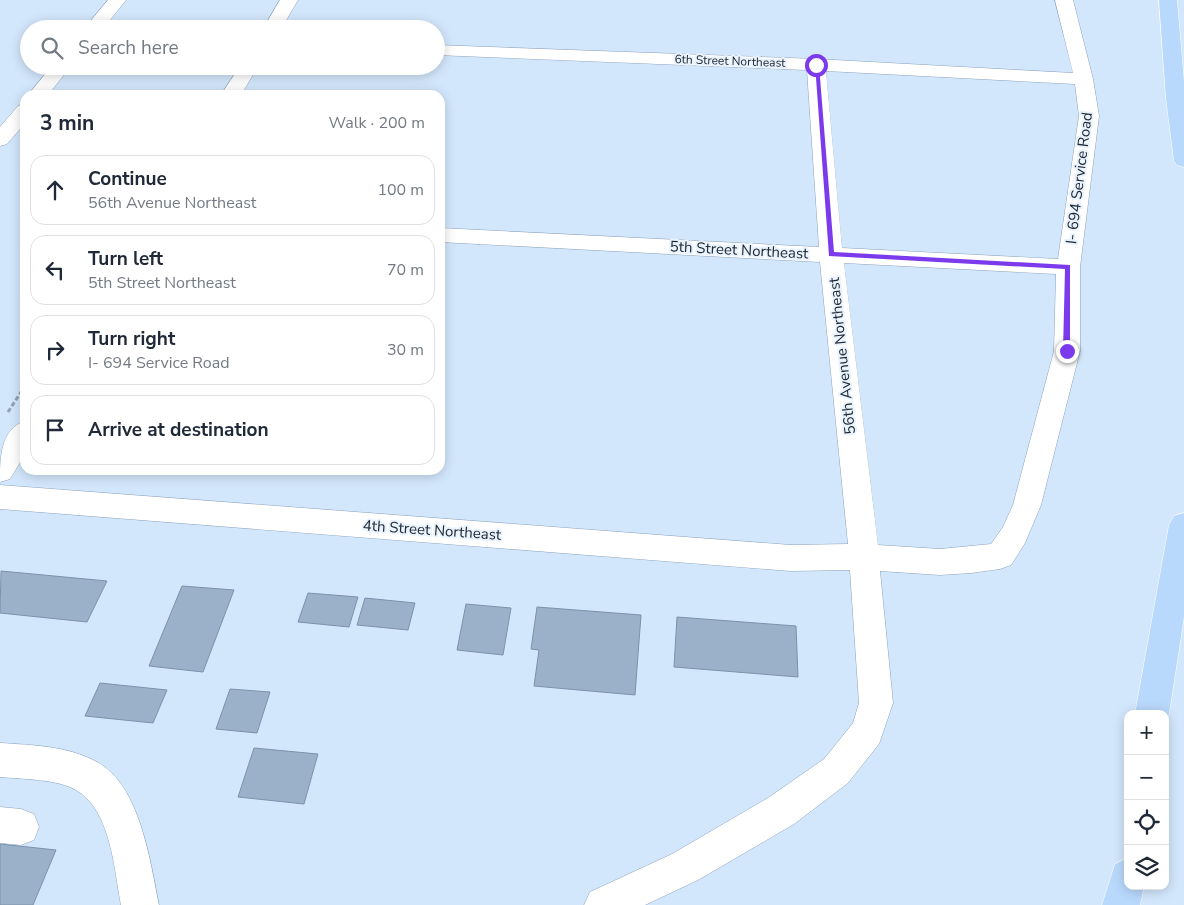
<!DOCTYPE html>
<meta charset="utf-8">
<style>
:root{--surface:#fff;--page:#f2f2f3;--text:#1f2937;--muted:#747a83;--line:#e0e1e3}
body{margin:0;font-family:"Nunito Sans",sans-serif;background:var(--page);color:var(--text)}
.controls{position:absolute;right:15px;bottom:15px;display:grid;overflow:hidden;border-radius:10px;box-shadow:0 2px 12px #0003}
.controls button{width:45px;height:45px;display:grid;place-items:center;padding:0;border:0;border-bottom:1px solid var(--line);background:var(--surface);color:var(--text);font:25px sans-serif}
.stop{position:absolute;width:15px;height:15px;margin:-11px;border:4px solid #7c3aed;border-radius:50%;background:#fff}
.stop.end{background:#7c3aed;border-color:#fff;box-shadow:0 1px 5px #0008}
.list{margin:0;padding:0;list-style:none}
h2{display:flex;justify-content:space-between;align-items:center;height:65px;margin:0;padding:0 20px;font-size:21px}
h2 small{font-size:16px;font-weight:400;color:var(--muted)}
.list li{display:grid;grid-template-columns:32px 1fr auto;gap:15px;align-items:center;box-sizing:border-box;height:70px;margin:0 10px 10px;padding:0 10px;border:1px solid var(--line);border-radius:15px}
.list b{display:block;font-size:19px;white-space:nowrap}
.list p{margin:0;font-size:16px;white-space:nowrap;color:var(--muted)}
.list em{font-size:16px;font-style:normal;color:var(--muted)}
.icon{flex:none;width:28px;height:28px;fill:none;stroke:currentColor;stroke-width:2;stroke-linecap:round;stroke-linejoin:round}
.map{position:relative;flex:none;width:1184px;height:905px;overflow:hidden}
.search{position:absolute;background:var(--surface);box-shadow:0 2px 12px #0003;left:20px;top:20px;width:425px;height:55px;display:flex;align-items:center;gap:12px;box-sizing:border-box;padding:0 18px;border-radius:28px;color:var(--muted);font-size:19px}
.panel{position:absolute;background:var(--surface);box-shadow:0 2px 12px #0003;left:20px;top:90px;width:425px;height:385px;border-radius:15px}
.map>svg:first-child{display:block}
.building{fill:#9bb1c9;stroke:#7c92ab}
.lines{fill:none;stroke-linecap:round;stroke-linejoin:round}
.minor-casing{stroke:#8ca3bc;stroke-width:1}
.highway-casing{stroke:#fff;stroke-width:1}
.path{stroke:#92a2b3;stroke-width:3;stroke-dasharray:4.5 2.5;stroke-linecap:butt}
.minor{fill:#fff;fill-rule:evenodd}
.highway{fill:#b9d9fc;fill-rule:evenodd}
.route{fill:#7c3aed}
.labels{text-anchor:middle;stroke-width:4;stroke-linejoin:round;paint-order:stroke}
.far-street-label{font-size:12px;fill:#212a34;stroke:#e9f3fe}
.street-label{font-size:15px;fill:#212a34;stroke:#e9f3fe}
</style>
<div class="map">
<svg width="1184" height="905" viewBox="0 0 1184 905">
<rect width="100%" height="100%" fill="#d3e7fc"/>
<path class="building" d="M1,571L107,581L87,622L0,613Z
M182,586L234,590L203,672L149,666Z
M308,593L358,597L349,627L298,622Z
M365,598L415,603L408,630L357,625Z
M466,604L511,608L503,655L457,650Z
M537,607L641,615L635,695L534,686L539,650L531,649Z
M677,617L796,626L798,677L674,667Z
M100,683L167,690L153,723L85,716Z
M230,689L270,692L257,733L216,729Z
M254,748L318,754L304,804L238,797Z
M0,844L56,850L33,905H0Z"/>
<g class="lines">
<g class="minor-casing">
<path id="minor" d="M108,0H126L103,29H84Z
M280,0H298L281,29H263Z
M1055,0H1073L1093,79L1099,116L1080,267V351L1041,505L1025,543L1011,565L1000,569L971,573L940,575L880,571L893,703L879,744L848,783L794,824L698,880L645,905H584L590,892L672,854L768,798L824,759L853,723L859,703L850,570L791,571L0,509V485L791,545L848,544L820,262L440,242V228L819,247L807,70L436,55V45L816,59L1073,73ZM826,71L1075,84L1079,116L1058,259L842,248ZM844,263L1056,274L1054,351L1013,505L1003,527L991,544L940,549L878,545Z
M52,66H71L48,95H28Z
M240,66H258L241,95H221Z
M25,104V123L7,144L0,146V127L18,106Z
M25,421V454L10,479L0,482C0,459 0,429 25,421Z
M0,743C32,745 68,746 97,762C140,785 150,861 159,905H121C114,869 111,810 76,790C58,779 21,779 0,777Z
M0,807L21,809L34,814L39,827L34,840L21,845L0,843Z"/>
</g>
<g class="highway-casing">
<path id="highway" d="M1159,0H1177L1184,81V167L1177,165L1174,161L1166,99Z
M1184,513V617L1169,714L1165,722V714H1135L1169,525L1174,516Z
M1128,858V886H1144L1140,905H1102L1115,864Z"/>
</g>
<path class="path" d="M8,412L25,386"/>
<use href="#minor" class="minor"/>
<use href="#highway" class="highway"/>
</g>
<path class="route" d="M815,64L819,65L834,252L1070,265V353H1064L1063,351L1065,269L829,256Z"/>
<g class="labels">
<g class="far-street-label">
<text transform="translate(730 61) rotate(2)" y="4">6th Street Northeast</text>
</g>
<g class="street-label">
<text transform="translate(1079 178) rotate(-83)" y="5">I- 694 Service Road</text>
<text transform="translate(739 250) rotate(3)" y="5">5th Street Northeast</text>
<text transform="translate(842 356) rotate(-96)" y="5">56th Avenue Northeast</text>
<text transform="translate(432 530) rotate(4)" y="5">4th Street Northeast</text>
</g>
</g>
</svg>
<div class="controls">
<button>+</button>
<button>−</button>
<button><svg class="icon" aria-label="locate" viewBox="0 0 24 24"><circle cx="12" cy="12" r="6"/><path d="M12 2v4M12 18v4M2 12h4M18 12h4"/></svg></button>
<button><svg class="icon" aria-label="layers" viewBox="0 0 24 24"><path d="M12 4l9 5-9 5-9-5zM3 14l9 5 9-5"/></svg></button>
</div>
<div class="stop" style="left:816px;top:65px"></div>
<div class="stop end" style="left:1067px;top:351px"></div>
<div class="search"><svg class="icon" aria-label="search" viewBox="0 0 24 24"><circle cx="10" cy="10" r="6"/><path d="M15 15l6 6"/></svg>Search here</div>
<section class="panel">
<h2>3 min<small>Walk · 200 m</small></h2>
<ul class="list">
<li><svg class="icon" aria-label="ahead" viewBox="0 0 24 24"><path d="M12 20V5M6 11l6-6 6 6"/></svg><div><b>Continue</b><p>56th Avenue Northeast</p></div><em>100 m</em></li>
<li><svg class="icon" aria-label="left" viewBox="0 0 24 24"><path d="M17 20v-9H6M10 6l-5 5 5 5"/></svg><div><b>Turn left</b><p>5th Street Northeast</p></div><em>70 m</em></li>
<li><svg class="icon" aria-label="right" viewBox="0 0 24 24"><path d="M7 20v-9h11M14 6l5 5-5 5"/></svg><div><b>Turn right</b><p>I- 694 Service Road</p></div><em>30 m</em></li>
<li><svg class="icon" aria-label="arrive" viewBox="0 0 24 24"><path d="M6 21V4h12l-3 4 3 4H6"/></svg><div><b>Arrive at destination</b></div></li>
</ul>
</section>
</div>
